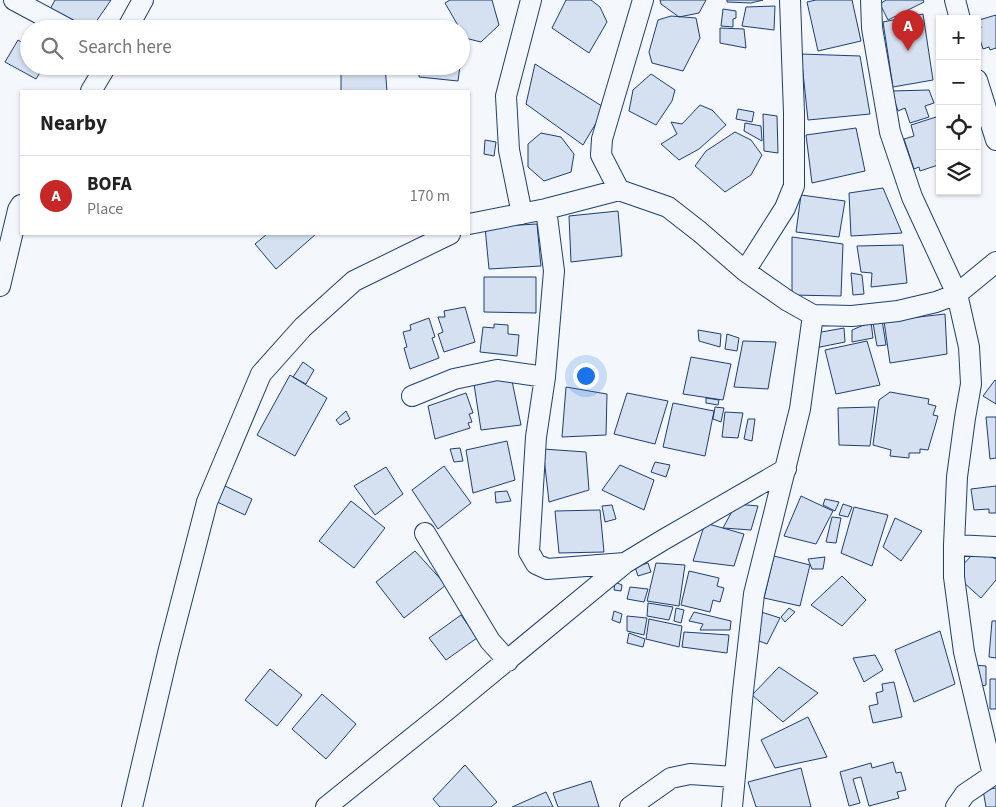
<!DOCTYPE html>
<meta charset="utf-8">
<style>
:root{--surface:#fff;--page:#f6f6f6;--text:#222;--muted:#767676;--line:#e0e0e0;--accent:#c62828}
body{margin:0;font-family:"Source Sans 3",sans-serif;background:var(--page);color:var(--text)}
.controls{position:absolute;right:15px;top:15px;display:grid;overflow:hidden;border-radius:0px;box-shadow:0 1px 4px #0004}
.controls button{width:45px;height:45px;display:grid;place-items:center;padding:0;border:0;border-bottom:1px solid var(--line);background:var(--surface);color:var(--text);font:25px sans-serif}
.you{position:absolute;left:585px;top:375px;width:18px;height:18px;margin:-12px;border:4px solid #fff;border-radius:50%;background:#1a73e8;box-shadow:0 0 0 8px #1a73e833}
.badge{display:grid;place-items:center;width:32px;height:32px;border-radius:50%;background:var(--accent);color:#fff;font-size:16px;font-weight:700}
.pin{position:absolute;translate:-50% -41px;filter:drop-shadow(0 1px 2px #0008)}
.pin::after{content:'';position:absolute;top:26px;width:18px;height:15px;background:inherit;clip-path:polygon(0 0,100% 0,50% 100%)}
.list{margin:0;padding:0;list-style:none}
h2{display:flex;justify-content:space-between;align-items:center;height:65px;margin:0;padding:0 20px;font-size:21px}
h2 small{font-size:16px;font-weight:400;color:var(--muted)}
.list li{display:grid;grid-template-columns:32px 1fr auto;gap:15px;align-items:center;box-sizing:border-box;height:80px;padding:0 20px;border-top:1px solid var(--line)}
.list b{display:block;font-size:19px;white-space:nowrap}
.list p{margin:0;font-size:16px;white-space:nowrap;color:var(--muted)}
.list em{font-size:16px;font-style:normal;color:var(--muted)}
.icon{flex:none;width:28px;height:28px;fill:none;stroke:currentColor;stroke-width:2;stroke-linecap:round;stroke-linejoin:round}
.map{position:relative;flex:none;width:996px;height:807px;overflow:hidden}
.search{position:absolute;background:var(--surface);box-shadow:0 1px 4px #0004;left:20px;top:20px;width:450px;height:55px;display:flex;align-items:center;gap:12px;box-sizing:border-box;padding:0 18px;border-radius:28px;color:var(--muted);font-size:19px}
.panel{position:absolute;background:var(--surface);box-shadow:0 1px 4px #0004;left:20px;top:90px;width:450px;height:145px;border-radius:0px}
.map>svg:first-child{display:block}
.building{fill:#d5e0f0;stroke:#1d3f73}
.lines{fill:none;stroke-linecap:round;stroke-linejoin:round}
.minor-casing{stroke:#1d3f73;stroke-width:22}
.minor{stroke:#f4f7fb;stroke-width:20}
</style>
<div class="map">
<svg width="996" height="807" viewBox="0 0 996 807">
<rect width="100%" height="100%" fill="#f4f7fb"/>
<path class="building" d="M55,0H111L91,29H85L49,11Z
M450,0H492L499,25L481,42L465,38L461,29H460L445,3Z
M566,0H591L600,7L607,22L589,53L552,28Z
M660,0H706L699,13L679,17L661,4Z
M727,0H763L751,3L727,2Z
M816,0H852L861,41L818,51L807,2Z
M886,0H923L924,2L888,20L880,4Z
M775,6L774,30L742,26L746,7Z
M723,9L736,11V18L733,19V27L721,26Z
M923,14L933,80L893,87L883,22Z
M996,15V48L990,50L989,47L983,49L977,30L981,28L979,20Z
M671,16L696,18L700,38L683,71L652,63L649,52L658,20Z
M720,28L744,29L746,48L720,43Z
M18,40L29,47V66H44L36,79L5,62Z
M801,54L860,56L870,114L808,120Z
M535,64L605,108L583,145L526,104Z
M341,66H385L387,91H341Z
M419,66H460L458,81L419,77Z
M651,74L675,90L672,101L656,125L629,111L633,90Z
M929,90L934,103L925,106L929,117L910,123L905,108L898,111L891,91Z
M700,105L712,110L726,125L699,149L679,160L661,144L677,134L671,122L682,124Z
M738,109L754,112L752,122L736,119Z
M763,114L777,116L778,153L764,151Z
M936,117L940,126V158L936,160L938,165L920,171L919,167L914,169L904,139L914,136L911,125Z
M745,123L761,126L762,141L744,131Z
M856,128L865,171L812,183L806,135Z
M735,132L751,140L762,155L751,175L725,192L695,166L706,151Z
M541,133L561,137L574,154L571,172L544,181L528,167V144Z
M485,140L496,142L494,156L484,154Z
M883,188L902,233L851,236L849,193Z
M801,195L845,201L839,237L796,232Z
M618,211L622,256L571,262L569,216Z
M537,224L541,266L489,269L485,227Z
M267,234H316L276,269L255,244Z
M792,237L843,244L841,296L792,295Z
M903,245L907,283L871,287L872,273L861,272L857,246Z
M851,273L862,275L864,294L853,295Z
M484,277H536V313L484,312Z
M465,307L475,342L444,352L438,334L443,332L438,317H445L444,311Z
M945,314L947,354L890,363L884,321Z
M429,318L435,337L432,338L439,358L410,369L404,348L407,347L403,332L411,330L410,325Z
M882,320L886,345L877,346L873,323Z
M871,322L873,338L852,342V330Z
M494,324L508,325V334L519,335L517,356L480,352L483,327L494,328Z
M844,328L845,342L815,348L816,333Z
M698,330L721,334L720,347L699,341Z
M727,334L739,338L737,351L725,349Z
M743,341L776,342L768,389L734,387Z
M867,341L880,385L836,394L825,350Z
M691,357L731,364L723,400L683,394Z
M303,362L314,370L306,384L293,377Z
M290,375L327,398L295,456L257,435Z
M511,376L521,425L481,430L474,384Z
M995,380L996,381V404L983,396Z
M566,387L607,394L606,435L562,437Z
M890,392L929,399L928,404L936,406L933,415L938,416L928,450L920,449V453H909V458L890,456L891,450L873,445L879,400Z
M466,393L473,413L469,414L472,422L468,423L470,428L435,439L428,406Z
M627,393L668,401L655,444L614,434Z
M706,398L719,400L718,405L706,403Z
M673,403L714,411L705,456L663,447Z
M715,407L724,408L721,422L713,419Z
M875,407L870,446L839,445L838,408Z
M346,411L350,419L340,425L336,420Z
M725,412L743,413L738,438L722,437Z
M986,417H996V458L990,459Z
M748,419H755L752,441L744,439Z
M507,441L515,480L473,493L466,450Z
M460,448L463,461L454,462L450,449Z
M543,449L586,452L589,490L549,502Z
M655,462L670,465L666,477L651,472Z
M620,465L654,480L644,510L602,490Z
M444,466L471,503L438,529L412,490Z
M386,467L403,494L375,515L354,486Z
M223,485L252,499L245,515L215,501Z
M996,486V513H989V509L974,510L971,489Z
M507,491L511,501L496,503L495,492Z
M801,496L833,511L816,544L784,536Z
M825,499L839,502L835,511L823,505Z
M351,501L385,528L354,568L319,541Z
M736,504L758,506L751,530L723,528Z
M843,504L852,507L848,517L839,515Z
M612,505L616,519L605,522L602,506Z
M854,507L888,515L872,566L841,553Z
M600,510L604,552L559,553L555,511Z
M832,517L841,518L836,543L826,542Z
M895,518L922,531L901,561L883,547Z
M705,523L744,534L734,566L693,561Z
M415,551L446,585L404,618L376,582Z
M976,551L996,559V580L981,598L954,574Z
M774,556L810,565L800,606L764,598Z
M825,557L823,569H812L808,559Z
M648,563L651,572L638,576L635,567Z
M656,563L685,565L679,606L647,601Z
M689,571L719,578L717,586L724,588L720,602L713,600L710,612L681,605Z
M842,576L866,600L842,626L811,605Z
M615,582L622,585L621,591L614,590Z
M630,587L648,589L644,602L627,599Z
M648,603L673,607L669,620L647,616Z
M676,608L684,610L681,623L674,621Z
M789,608L795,612L785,622L781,617Z
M614,611L622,614L620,623L612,620Z
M758,611L780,618L767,644L751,638Z
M694,612L731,621L730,630H700L703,624L689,621Z
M461,615L477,638L446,660L429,638Z
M627,616L647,618L644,635L627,631Z
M649,619L682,626L679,647L646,639Z
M992,621H996V658L989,657Z
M940,631L955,684L914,702L895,650Z
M684,632L729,635L727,653L682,647Z
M629,633L645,639L643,647L627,643Z
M875,655L883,670L864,682L853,658Z
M974,665L986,666V685L978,687Z
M779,667L818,693L783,722L752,695Z
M270,669L302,695L277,726L245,700Z
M990,679H996V709H990Z
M894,682L902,717L873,723L869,706L878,704L876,693L883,691L882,684Z
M322,694L356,724L326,759L292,729Z
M808,717L827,757L775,768L761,740Z
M893,762L896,773L901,772L906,790L897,792L899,798L869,806L861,777L853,779L860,803L849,806L840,772L871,763L872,768Z
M465,765L497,802L491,807H440L433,799Z
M801,768L811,807H756L748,782Z
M591,781L599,807H558L553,793Z
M996,788V807H986L983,790Z
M546,792L553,807H512Z"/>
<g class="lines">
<g class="minor-casing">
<path id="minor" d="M14,0L68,29
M871,0L872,28L890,132L912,197L957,294L969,347L971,384L965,418L957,477L954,545V577L964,652L993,775
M955,0L960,19
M127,29L143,0
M977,80L996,140
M91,91L106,66
M619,190L601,155L602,139L643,0
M546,209L554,271L545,377L536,437L529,552L536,564L547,569L625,563
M522,214L509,150L506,96L531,0
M469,224L546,209L619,190L668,207L700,232L745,271L788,301L813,315L852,316L898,311L936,302L957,294L996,262
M745,271L785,208L794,186V113L790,0
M0,286L18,210L21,205
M412,396L454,379L497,370L545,377
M425,533L490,641L508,661
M954,545L996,547
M132,807L168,653L207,502L261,374L303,327L354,281L450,234
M326,807L447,710L625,563L663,540L786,469
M630,807L671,778L690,774L734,777
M732,807L743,691L754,594L800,409L813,315
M956,807L965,794L996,773"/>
</g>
<use href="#minor" class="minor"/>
</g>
</svg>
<div class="controls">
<button>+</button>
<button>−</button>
<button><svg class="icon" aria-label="locate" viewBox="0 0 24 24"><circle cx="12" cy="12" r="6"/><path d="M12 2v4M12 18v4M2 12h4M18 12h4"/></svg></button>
<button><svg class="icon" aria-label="layers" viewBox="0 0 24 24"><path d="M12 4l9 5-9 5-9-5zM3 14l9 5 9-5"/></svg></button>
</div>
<div class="you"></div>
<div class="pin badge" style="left:908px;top:51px">A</div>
<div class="search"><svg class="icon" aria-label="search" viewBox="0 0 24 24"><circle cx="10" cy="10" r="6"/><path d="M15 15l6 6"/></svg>Search here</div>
<section class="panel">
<h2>Nearby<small></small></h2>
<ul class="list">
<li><span class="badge">A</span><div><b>BOFA</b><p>Place</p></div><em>170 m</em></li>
</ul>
</section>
</div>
